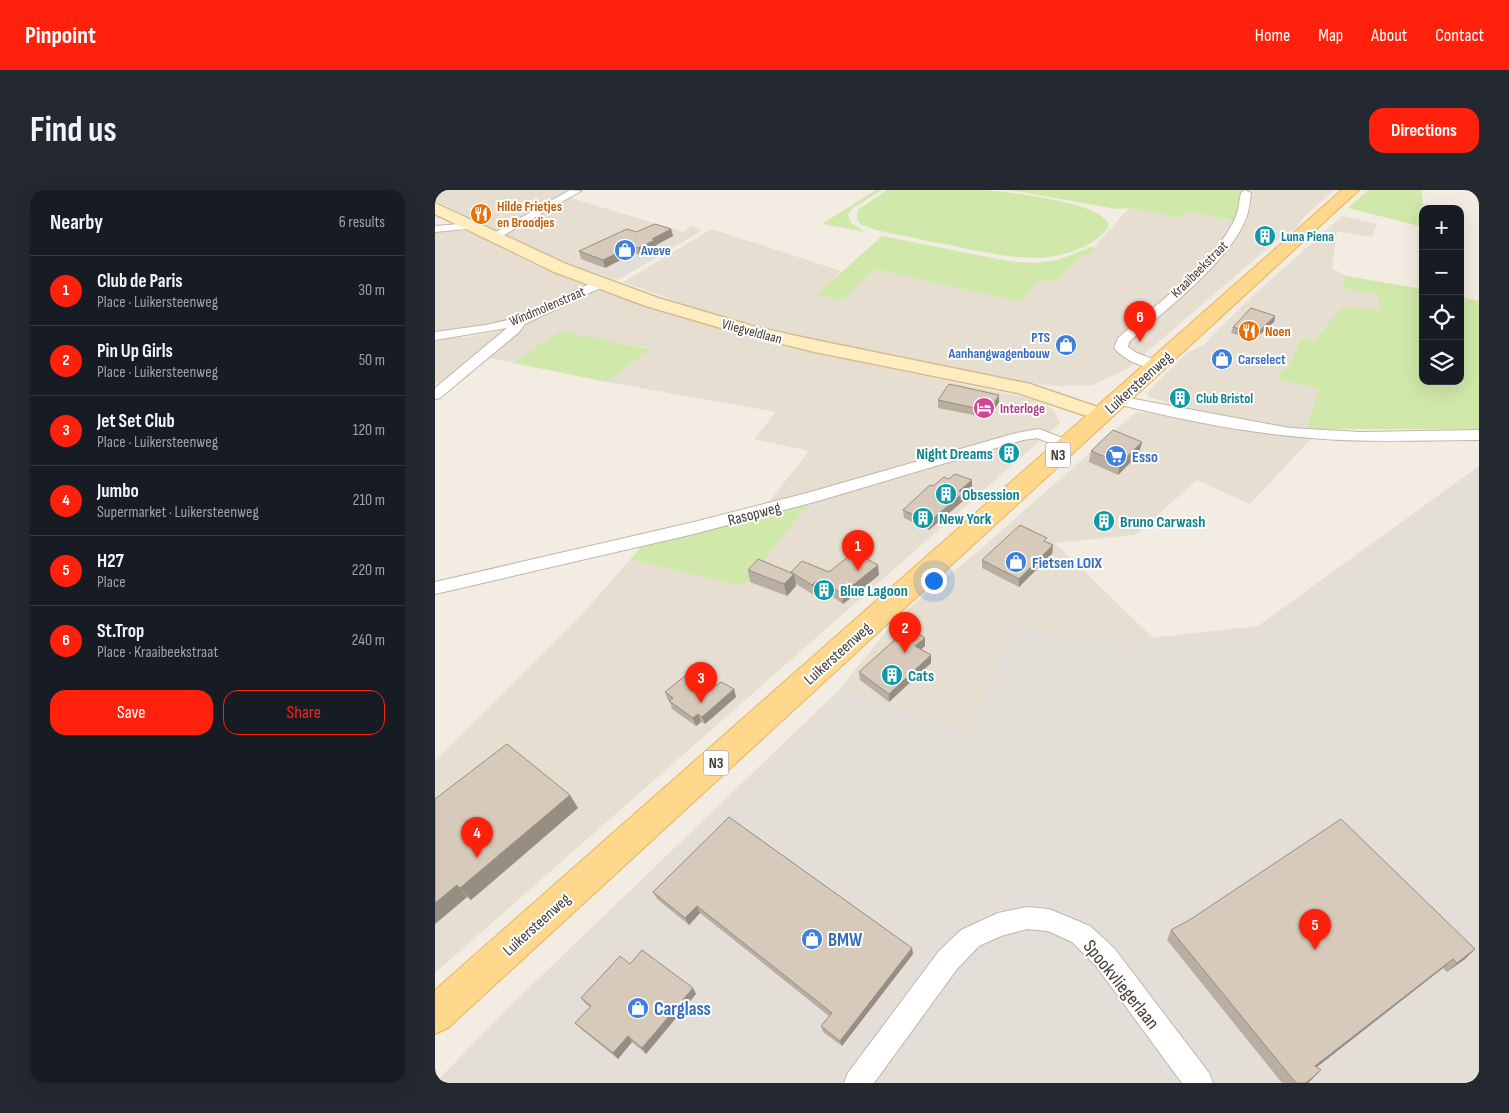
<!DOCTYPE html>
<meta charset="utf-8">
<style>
:root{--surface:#171b24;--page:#242831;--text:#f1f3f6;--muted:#9ea1a6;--line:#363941;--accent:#ff210c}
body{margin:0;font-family:"Sofia Sans Condensed",sans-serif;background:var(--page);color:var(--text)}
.controls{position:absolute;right:15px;top:15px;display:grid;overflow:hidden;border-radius:10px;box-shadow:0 5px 20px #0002}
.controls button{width:45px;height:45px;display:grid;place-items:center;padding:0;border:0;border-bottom:1px solid var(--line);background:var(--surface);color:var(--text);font:25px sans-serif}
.you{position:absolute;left:498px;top:390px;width:18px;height:18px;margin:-12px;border:4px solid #fff;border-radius:50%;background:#1a73e8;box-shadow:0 0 0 8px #1a73e833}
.badge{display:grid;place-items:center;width:32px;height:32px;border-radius:50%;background:var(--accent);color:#fff;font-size:16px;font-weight:700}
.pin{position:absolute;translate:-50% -41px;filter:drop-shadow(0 1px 2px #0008)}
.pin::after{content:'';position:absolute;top:26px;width:18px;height:15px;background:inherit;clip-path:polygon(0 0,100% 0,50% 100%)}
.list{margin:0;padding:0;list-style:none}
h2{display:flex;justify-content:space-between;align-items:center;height:65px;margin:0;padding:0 20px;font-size:21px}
h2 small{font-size:16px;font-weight:400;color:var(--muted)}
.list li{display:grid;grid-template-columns:32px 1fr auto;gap:15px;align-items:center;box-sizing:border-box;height:70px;padding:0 20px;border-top:1px solid var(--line)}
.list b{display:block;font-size:19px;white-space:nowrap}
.list p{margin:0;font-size:16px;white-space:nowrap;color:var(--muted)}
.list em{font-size:16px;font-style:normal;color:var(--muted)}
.actions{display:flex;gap:10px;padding:15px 20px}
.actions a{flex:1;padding:11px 0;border:1px solid var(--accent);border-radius:15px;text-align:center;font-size:18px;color:var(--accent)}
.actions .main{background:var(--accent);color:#fff}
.icon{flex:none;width:28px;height:28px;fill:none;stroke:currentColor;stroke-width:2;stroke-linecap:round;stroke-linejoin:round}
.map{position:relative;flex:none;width:1044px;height:893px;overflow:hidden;border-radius:15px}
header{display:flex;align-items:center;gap:30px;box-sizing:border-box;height:70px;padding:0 25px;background:var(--accent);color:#fff}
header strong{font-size:24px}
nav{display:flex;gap:28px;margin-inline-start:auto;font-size:18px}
.intro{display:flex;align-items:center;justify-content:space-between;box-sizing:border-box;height:120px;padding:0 30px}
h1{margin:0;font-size:35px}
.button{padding:12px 22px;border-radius:15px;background:var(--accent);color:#fff;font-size:18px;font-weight:700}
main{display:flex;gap:30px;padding:0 30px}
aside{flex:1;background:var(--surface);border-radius:15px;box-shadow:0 5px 20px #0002}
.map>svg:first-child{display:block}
.residential{fill:#e6ded0}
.industrial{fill:#e4ded8}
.green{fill:#d0e8a9}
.parking{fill:#e2dfdb}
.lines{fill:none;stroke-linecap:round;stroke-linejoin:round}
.street-casing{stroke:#c0b6a8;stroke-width:2}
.secondary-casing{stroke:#d4be90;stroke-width:3}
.primary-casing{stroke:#e7b45c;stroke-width:2}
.street{fill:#fff;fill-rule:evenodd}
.secondary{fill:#ffecbf;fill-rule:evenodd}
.primary{fill:#ffd88e;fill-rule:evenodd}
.wall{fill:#b9aea1}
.shaded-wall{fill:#968d83}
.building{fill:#d7cabb;stroke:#968d83}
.labels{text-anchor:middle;stroke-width:4;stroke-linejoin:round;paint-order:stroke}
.far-food-label{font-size:14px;font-weight:bold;fill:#c56008;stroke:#fff;text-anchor:start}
.far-culture-label{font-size:14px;font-weight:bold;fill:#0d838f;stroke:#fff;text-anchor:start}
.far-shop-label{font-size:14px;font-weight:bold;fill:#366cbe;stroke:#fff;text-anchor:start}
.far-street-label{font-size:14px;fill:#443c33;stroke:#fff}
.far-hotel-label{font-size:14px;font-weight:bold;fill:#b23c85;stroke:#fff;text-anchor:start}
.shield{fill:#fff;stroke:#7c7670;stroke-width:1}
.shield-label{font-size:15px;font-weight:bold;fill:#443c33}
.street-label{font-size:16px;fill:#443c33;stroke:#fff}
.culture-label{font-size:16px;font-weight:bold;fill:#0d838f;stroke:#fff;text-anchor:start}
.shop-label{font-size:16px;font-weight:bold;fill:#366cbe;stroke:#fff;text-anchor:start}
.near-shop-label{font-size:19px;font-weight:bold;fill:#366cbe;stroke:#fff;text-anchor:start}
.near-street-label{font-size:19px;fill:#443c33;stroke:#fff}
</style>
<header>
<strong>Pinpoint</strong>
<nav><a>Home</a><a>Map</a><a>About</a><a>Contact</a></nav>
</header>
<div class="intro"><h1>Find us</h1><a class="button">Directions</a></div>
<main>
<aside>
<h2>Nearby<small>6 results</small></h2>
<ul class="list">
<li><span class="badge">1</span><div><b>Club de Paris</b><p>Place · Luikersteenweg</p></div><em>30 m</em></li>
<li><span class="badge">2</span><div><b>Pin Up Girls</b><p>Place · Luikersteenweg</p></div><em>50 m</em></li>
<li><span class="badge">3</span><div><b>Jet Set Club</b><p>Place · Luikersteenweg</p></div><em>120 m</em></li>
<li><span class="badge">4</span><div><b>Jumbo</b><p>Supermarket · Luikersteenweg</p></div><em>210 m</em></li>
<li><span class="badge">5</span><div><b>H27</b><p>Place</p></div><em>220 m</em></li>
<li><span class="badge">6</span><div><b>St.Trop</b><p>Place · Kraaibeekstraat</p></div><em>240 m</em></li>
</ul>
<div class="actions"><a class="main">Save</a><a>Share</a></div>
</aside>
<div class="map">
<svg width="1044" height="893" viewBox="0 0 1044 893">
<rect width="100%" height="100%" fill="#f2ece2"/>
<path class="residential" d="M0,0H138L62,42L0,10Z
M808,0H899L870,26L860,39L849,44L692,179L657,195L620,196L587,192L472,170L282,126L188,92L277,39L406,81L382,105L407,110L439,79L586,112L602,92L624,89L648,65H652L694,18L753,21L800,31L805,20Z
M133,7L248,42L258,36L266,41L183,90L140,76L69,45Z
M907,26L942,34L937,47L902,41L897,78L911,86L908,98L944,105L945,121L893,133L879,151L865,149L858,169L841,188L885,199L872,239L823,235L773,225L714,207L712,203L714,200L752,163L768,155L810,113Z
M31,41L106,78L150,96V98L107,120L62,135L0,144V42Z
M161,100L331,153L593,208L612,215L620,222L625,233L0,783V571L140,432L195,370L308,396L329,318L374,261L319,249L341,222L172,192L213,158L125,142L79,173L50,167L94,129Z
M74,139L9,194L0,192V149L33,147Z
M705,222L818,241L876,249L815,314L762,290L700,345L620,353L718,448L652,455L577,434L536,546L403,501L464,426L541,363L700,223Z"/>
<path class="industrial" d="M1044,276V893H0L73,818L403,501L536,546L577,434L652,455L823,436Z"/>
<path class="green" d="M441,0H447L418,18L413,24L416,33L430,42L387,34Z
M452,0C484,0 517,0 548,0C573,2 666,11 674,35C670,44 661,50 652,55C610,77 569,66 524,57C497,52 469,46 441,40L427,35L422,30L423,20Z
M575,0H808L805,20L800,31L753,21L749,26L740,27L697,18L681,19Z
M933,0H986L989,19L988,37L913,18Z
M447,46L572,71L600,73L623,70L656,57L659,58L652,65H648L624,89L602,92L586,112L439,79L407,110L381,105Z
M911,86L988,99V191H1025V107L1044,111V239H872L884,199L841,188L858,169L865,149L879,151L908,116L944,121V105L907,98Z
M125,141L214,159L172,192L79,173Z
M374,313L308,396L195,370L209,353Z"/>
<path class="parking" d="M200,64L216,70L184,87L178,85L183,82L171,78Z"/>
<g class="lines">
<g class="street-casing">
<path id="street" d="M135,0L146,1L62,49L58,50L52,47Z
M810,0L816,3C815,11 814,19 812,26C795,72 730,120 694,152L693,157L702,163L726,172L728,175L726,178C712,181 688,169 679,158L683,148C718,117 784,69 801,26C804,19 804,11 806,3Z
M37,33L43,36L41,38L0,42V36Z
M165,89L169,90L171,93L169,96L90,134L84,142L5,208L0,209V198L72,138L0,150V142L51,135L81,128Z
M683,206L855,238L925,242L1044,240V250C988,250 932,253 876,248C810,243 742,229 678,213L676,210Z
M604,239L638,252L641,255L633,260L602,248L588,250L383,311L259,344L0,404V392L259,332L372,303L581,243Z
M592,717L614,719L655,736L679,758L774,883L778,893H747L661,776L637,752L613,741L592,739L566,746L544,756L522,779L439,893H409L413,883L504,761L526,740L563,723Z"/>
</g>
<g class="secondary-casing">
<path id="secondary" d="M0,13L131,74L223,108L321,137L380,150L595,194L674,221L677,225L674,229L667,231L583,203L380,162L310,145L211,116L119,82L0,24Z"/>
</g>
<g class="primary-casing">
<path id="primary" d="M907,0H924L13,838L0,844V800Z"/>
</g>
<use href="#street" class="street"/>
<use href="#secondary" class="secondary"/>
<use href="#primary" class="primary"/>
</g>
<path class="wall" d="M236,39L238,46L221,55L222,57L205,65L199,63L170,78L146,69L144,61L201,42Z
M840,126L839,132L819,150L796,143L798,137Z
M564,205V212L554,228L503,218V210Z
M656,261L704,264L683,285L654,272Z
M514,289L537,290V298L528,306V311L494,340L469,328L468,320L498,296Z
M612,352L618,355L617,364L584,397L547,378V370Z
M313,380L357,383L356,382H394L444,385L408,414L391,402L388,405L383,402L379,405L361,394V396L352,406L315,392Z
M490,448V456L486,459L496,465V473L454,512L425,490L424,482Z
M279,497L299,499L301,507L270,534L266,532L261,536L237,519L235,512L233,510L230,502Z
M135,605L143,618L36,710L32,707L0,734V609Z
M218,702L477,758L478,764L407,856L388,842L386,836L394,826L265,723L254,735L222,709Z
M736,740L1040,759L1030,769L1012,782L1008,778L882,877L886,880L873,893H847L732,750Z
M195,774L261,804L211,864L197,852L183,869L146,839L140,833L155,817L151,814L146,808Z"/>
<path class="shaded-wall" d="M236,39L238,46L221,55L222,57L205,65L203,58L217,49Z
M197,56L199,63L170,78L168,70Z
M840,126L839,132L819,150L821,144Z
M564,205V212L554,228V221Z
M707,252L704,264L683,285L685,273Z
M537,290V298L528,306V311L494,340V332L524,301Z
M618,355L617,364L584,397V389Z
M443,375L444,385L408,414L407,404Z
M359,384L361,396L352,406L349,394Z
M382,391L383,402L379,405L377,395Z
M390,391L391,402L388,405L386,394Z
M490,448V456L480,464V456Z
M496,465V473L454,512V504Z
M299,499L301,507L270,534L267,527Z
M263,524L266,532L261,536L258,528Z
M135,605L143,618L36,710L25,698Z
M22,695L32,707L0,734V713Z
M262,716L265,723L254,735L250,728Z
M477,758L478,764L407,856L405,851Z
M1040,759L1030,769L1012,782L1022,773Z
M1018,769L1008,778L873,884L880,876Z
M258,798L261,804L211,864L207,858Z
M193,846L197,852L183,869L178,863Z
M886,880L873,893H871Z"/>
<path class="building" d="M220,34L236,39L217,49L220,50L203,58L197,56L168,70L144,61L192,39L201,42Z
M816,118L840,126L821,144L798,137Z
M514,194L564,205L554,221L503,210Z
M678,240L707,252L685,273L656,261Z
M520,284L537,290L524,301L528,303L494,332L468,320L495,295L498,296L509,287L514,289Z
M585,335L612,348L609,351L618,355L584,389L547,370Z
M419,362L443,375L407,404L390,391L386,394L382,391L377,395L356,382L367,371L394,382Z
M323,369L359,384L349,394L313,380Z
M474,437L490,448L480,456L496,465L454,504L424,482Z
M255,482L279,497L286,492L299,499L267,527L263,524L258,528L234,511L238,508L230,502Z
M72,554L135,605L25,698L22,695L0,713V609Z
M294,627L477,758L405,851L386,836L397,823L262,716L250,728L218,702Z
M906,629L1040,759L1022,773L1018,769L880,876L886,880L871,893H861L736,740L756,729Z
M207,760L258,798L207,858L193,846L178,863L140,833L156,816L146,808L185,766L195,774Z"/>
<defs>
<g id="restaurant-disc" transform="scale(1.125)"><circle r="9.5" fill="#e8710a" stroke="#fff"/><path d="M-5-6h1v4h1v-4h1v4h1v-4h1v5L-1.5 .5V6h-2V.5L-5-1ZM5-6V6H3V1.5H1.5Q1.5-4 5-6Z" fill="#fff"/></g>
<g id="building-disc" transform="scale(1.125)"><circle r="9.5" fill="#0f9aa8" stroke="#fff"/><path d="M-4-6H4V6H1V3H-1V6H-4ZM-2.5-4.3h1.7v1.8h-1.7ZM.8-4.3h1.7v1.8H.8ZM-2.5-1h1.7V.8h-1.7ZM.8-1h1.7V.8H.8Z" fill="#fff"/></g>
<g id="shop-disc" transform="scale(1.125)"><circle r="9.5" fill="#3f7fe0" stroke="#fff"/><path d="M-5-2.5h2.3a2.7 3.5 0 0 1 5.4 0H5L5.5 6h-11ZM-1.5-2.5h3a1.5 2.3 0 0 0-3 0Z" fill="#fff"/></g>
<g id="hotel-disc" transform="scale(1.125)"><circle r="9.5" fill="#d1479c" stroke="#fff"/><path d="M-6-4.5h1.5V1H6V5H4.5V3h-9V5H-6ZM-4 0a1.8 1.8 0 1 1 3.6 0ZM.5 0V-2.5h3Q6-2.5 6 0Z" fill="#fff"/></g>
<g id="supermarket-disc" transform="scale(1.125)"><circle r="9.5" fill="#3f7fe0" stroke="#fff"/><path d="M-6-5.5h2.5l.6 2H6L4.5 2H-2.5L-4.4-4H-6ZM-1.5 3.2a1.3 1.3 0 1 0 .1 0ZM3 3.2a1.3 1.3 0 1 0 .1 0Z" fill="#fff"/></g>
</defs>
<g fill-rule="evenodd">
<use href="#restaurant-disc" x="46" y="24"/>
<use href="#building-disc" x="830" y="46"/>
<use href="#shop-disc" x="190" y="60"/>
<use href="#restaurant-disc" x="814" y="141"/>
<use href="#shop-disc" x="631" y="155"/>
<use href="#shop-disc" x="787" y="169"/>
<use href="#building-disc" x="745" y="208"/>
<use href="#hotel-disc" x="549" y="218"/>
<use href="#building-disc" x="574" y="263"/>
<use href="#supermarket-disc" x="681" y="266"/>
<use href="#building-disc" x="511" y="304"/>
<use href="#building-disc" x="488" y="328"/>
<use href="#building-disc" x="669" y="331"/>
<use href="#shop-disc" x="581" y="372"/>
<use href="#building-disc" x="389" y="400"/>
<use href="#building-disc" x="457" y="485"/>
<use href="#shop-disc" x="377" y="749"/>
<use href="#shop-disc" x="203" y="818"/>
</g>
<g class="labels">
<g class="far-food-label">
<text x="62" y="21">Hilde Frietjes<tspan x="62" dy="16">en Broodjes</tspan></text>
<text x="830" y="146">Noen</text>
</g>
<g class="far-culture-label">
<text x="846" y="51">Luna Piena</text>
<text x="761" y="213">Club Bristol</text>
</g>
<g class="far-shop-label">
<text x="206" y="65">Aveve</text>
<text x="615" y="152" text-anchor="end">PTS<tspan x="615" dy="16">Aanhangwagenbouw</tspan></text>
<text x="803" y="174">Carselect</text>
</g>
<g class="far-street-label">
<text transform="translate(764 79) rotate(-45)" y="5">Kraaibeekstraat</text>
<text transform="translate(112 116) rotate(-23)" y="5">Windmolenstraat</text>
<text transform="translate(317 141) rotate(15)" y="5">Vliegveldlaan</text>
</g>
<g class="far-hotel-label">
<text x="565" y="223">Interloge</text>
</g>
<g class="shield">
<rect x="610.5" y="252.5" width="25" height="25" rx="4"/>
<rect x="268.5" y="560.5" width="25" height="25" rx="4"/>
</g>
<g class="shield-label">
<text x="623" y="270">N3</text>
<text x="281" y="578">N3</text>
</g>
<g class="street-label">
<text transform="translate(703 192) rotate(-42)" y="6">Luikersteenweg</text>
<text transform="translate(319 323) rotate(-15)" y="6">Rasopweg</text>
<text transform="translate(402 463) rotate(-42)" y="6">Luikersteenweg</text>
<text transform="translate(101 734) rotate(-42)" y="6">Luikersteenweg</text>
</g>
<g class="culture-label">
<text x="558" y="269" text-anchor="end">Night Dreams</text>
<text x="527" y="310">Obsession</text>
<text x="504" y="334">New York</text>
<text x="685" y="337">Bruno Carwash</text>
<text x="405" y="406">Blue Lagoon</text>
<text x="473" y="491">Cats</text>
</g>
<g class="shop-label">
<text x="697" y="272">Esso</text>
<text x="597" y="378">Fietsen LOIX</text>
</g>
<g class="near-shop-label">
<text x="393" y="756">BMW</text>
<text x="219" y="825">Carglass</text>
</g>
<g class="near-street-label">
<text transform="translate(687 794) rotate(51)" y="7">Spookvliegerlaan</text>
</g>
</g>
</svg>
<div class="controls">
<button>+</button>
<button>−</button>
<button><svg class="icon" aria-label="locate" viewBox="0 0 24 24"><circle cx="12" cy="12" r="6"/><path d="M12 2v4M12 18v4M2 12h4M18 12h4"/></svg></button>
<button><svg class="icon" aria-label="layers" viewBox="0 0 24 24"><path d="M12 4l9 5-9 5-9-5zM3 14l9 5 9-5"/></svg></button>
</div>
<div class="you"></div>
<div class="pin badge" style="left:423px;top:381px">1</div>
<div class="pin badge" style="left:470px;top:463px">2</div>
<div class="pin badge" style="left:266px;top:513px">3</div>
<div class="pin badge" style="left:42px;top:668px">4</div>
<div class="pin badge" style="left:880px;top:760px">5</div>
<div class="pin badge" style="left:705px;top:152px">6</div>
</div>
</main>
